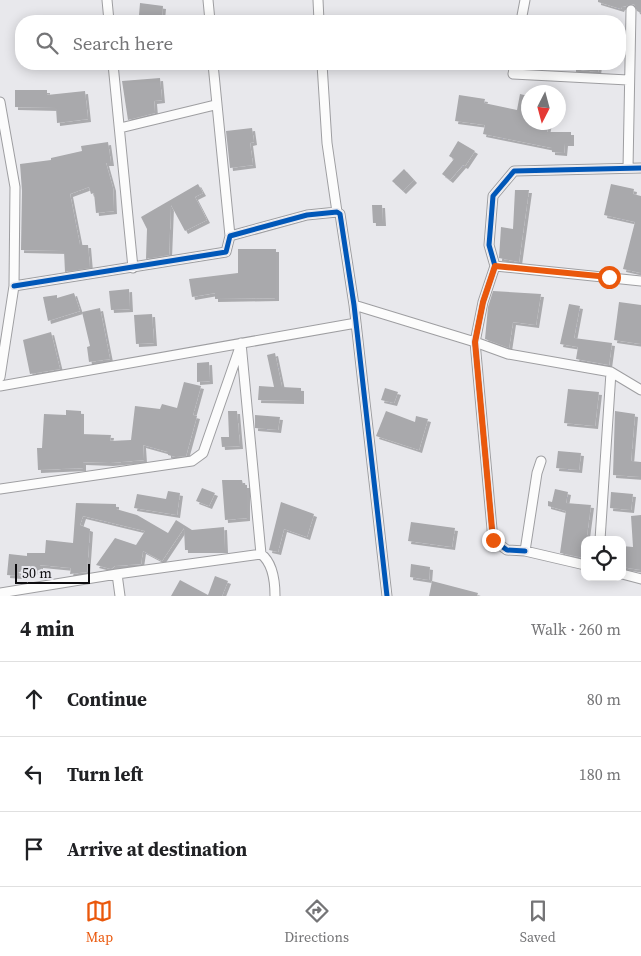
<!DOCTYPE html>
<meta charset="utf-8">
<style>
:root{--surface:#fff;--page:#f2f2f2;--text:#202124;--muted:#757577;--line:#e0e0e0;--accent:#ea580c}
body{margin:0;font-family:"Source Serif 4",serif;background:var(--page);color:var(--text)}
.controls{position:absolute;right:15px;bottom:15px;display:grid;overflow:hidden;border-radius:10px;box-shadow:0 2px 12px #0003}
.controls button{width:45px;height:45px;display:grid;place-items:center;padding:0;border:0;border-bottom:1px solid var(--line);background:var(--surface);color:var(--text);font:25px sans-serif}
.compass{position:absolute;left:521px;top:85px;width:45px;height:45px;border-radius:50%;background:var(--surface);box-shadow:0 2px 12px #0003;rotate:186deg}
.scale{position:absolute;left:15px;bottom:12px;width:75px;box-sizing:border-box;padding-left:5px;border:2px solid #0d0c0f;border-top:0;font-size:14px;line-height:18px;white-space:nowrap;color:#0d0c0f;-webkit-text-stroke:4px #e7e7ed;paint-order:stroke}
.stop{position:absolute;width:15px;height:15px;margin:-11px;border:4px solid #ea580c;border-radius:50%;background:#fff}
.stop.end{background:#ea580c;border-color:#fff;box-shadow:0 1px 5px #0008}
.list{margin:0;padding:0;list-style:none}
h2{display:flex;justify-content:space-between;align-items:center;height:65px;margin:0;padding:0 20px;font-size:21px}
h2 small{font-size:16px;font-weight:400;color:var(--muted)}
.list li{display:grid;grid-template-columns:32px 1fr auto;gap:15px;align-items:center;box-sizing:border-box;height:75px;padding:0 20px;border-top:1px solid var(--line)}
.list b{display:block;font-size:19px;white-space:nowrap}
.list em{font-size:16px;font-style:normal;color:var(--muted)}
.icon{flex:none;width:28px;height:28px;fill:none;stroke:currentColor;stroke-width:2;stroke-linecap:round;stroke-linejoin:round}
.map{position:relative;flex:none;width:641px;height:596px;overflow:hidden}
.search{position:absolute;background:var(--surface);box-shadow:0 2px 12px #0003;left:15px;right:15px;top:15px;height:55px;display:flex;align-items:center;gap:12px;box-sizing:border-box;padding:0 18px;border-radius:20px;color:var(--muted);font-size:19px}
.sheet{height:290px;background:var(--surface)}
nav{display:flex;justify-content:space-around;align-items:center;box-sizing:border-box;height:70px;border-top:1px solid var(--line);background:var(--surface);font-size:14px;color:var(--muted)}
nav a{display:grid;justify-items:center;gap:2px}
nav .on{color:var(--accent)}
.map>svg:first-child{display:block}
.building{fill:#a9a9ac;filter:url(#shadow)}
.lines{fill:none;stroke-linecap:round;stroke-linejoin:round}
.minor-casing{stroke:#9e9ea1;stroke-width:11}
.minor{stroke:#fcfcfc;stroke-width:9}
.cycleway-casing{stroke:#e7e7ed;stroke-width:8}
.cycleway{stroke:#0057b8;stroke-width:5}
.route{stroke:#ea580c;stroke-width:6}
</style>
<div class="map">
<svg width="641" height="596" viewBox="0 0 641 596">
<defs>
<filter id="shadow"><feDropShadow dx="3" dy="3" stdDeviation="0" flood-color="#0004"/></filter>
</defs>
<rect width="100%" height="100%" fill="#e8e8ec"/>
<path class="building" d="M598,0H641V13L637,11L634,4L622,7L621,9L598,2Z
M140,3L163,6L162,17L139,15Z
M573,64H599L598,72L573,69Z
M160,78L162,100L154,101L155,113L128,120L122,81Z
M15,90H47V95L85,91L88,119L57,123L56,108L15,107Z
M520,94L528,96V122H549L547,132H571V143H565L564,153L552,152V148L483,134L485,125L455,121L459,95L485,99L484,103L517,110Z
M252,128L254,142L250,143L253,165L230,168L226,131Z
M458,141L475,151L465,166L463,165L450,180L442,174L454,159L449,156Z
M108,142L111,163H106L113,188L114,211L96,213L94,193L91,194L89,187L70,194L80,245H88L90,268L65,272L64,251L21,250L22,191L20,164L51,160V158L82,151L81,146Z
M404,169L414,180L403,191L392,181Z
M198,184L203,193L195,197L207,220L185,231L171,205L169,255L146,259L147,229L141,217Z
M611,184L634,189L633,194L641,196V273L623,269L635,222L604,215Z
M515,190H529L519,262L499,258L501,227L513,229Z
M372,205H382L383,223H373Z
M238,249H276V298L215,299V293L192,297L189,279L238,273Z
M129,289L130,309L111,310L109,291Z
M493,291L541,294L536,325L513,322L509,348L485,339L488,307Z
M74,293L80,311L48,321L43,297L57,295V298Z
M619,302L641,305V344L614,340Z
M569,304L580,306L574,338L612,343L609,365L576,359L578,347L560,344Z
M100,308L110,359L89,362L87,347L90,346L82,312Z
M152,314L154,343L136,344L134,315Z
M51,332L60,369L30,374L23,340Z
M275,353L282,387L301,388V401L258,400L259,386L274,387L267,355Z
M209,362L210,381L197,382V363Z
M184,382L201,386L193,415L197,416L186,456L176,457L168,455V452L143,445L144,460L110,463L83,462V468L38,470L37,448H42L44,414L66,415V410L81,411V434L111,435L110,441L131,440L135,406L160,409L162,404L177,408Z
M385,388L398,392L394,403L381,400Z
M568,389L599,392L595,426L564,423Z
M228,411H237L240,446L222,447L221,437H229Z
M386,411L415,422L416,416L428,419L419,450L376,436Z
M615,411L635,414L631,461L641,462V477L613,475Z
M255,415L280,417L278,430L255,428Z
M558,451L581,453L579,470L556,468Z
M222,480H242L243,485H247V518L225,520Z
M202,488L215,493L209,506L196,501Z
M555,489L568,492L566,503L591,505L584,558L560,553L566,511L548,506V501L552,502Z
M168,491L180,493L177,515L134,508L137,494L166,499Z
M611,492L633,494L631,510L610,508Z
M281,502L314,514L307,537L284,529L278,552L269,550Z
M76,503L116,504V509L137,515L168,533L176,520L192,530L224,527L225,550H185L184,528L162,561L143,551L141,564L115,566L111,569L96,565L115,538L136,545L145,531L83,516L80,525L90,529L87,572L70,574L71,568L40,565V571L20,572L19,576L7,575L9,554L27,556V553H45L46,540L73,543Z
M641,515V570L622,567V546L633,547L631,516Z
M411,522L455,528L452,547L408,541Z
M411,564L430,567L429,580L410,577Z
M215,576L228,581L222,596H171L180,580L208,595Z
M432,581L478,593L477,596H429Z"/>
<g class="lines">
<g class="minor-casing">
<path id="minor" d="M107,0L109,21
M208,0L210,21
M318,0L319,21
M521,21L525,0
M113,64L133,268
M213,64L230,236
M322,64L327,143L337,212
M515,64L513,74L628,80
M0,102L15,187L14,286L0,377
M120,128L215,105
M628,168L631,10
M495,266L641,281
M14,286L226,252L230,236L307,215L337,212L340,214L354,305L387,596
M354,305L475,342L508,354L611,372L641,390
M0,386L356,323
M541,461L537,473L525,551L585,565
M0,489L192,461L203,453L240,347
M600,540L611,372
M525,551L507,550L493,540L475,342L483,302L495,266L489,245L493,196L514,171L641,168
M261,554C273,563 275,582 275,596
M117,574L120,596
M622,574L641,579
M0,593L117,574L261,554L241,343"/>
</g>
<use href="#minor" class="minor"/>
<g class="cycleway-casing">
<path id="cycleway" d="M14,286L226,252L230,236L307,215L337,212L340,214L354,305L387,596
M525,551L507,550L493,540L475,342L483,302L495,266L489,245L493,196L514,171L641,168"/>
</g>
<use href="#cycleway" class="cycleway"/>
</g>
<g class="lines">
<path class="route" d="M493,540L475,342L483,302L495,266L609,277"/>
</g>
</svg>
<div class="controls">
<button><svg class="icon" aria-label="locate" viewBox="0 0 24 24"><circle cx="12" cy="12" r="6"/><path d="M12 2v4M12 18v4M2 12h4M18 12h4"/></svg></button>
</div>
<svg class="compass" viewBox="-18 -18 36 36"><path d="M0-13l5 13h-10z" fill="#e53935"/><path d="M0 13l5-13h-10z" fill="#757577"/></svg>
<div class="scale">50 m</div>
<div class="stop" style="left:609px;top:277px"></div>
<div class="stop end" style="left:493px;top:540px"></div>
<div class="search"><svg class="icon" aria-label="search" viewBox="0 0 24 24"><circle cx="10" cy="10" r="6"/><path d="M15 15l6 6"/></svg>Search here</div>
</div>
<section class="sheet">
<h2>4 min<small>Walk · 260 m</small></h2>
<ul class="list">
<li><svg class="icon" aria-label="ahead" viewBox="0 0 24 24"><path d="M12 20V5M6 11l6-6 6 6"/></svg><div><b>Continue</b></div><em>80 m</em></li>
<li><svg class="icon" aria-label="left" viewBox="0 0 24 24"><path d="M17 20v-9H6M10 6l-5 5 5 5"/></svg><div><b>Turn left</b></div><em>180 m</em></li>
<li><svg class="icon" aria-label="arrive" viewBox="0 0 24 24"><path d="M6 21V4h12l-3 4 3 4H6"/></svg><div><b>Arrive at destination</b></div></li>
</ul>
</section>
<nav>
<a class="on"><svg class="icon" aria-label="map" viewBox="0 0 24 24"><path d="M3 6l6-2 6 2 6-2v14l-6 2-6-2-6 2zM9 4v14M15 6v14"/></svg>Map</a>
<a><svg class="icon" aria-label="directions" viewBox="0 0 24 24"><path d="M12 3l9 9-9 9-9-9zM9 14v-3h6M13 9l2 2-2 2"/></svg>Directions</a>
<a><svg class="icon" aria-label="saved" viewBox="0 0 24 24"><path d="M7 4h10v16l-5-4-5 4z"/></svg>Saved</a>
</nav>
